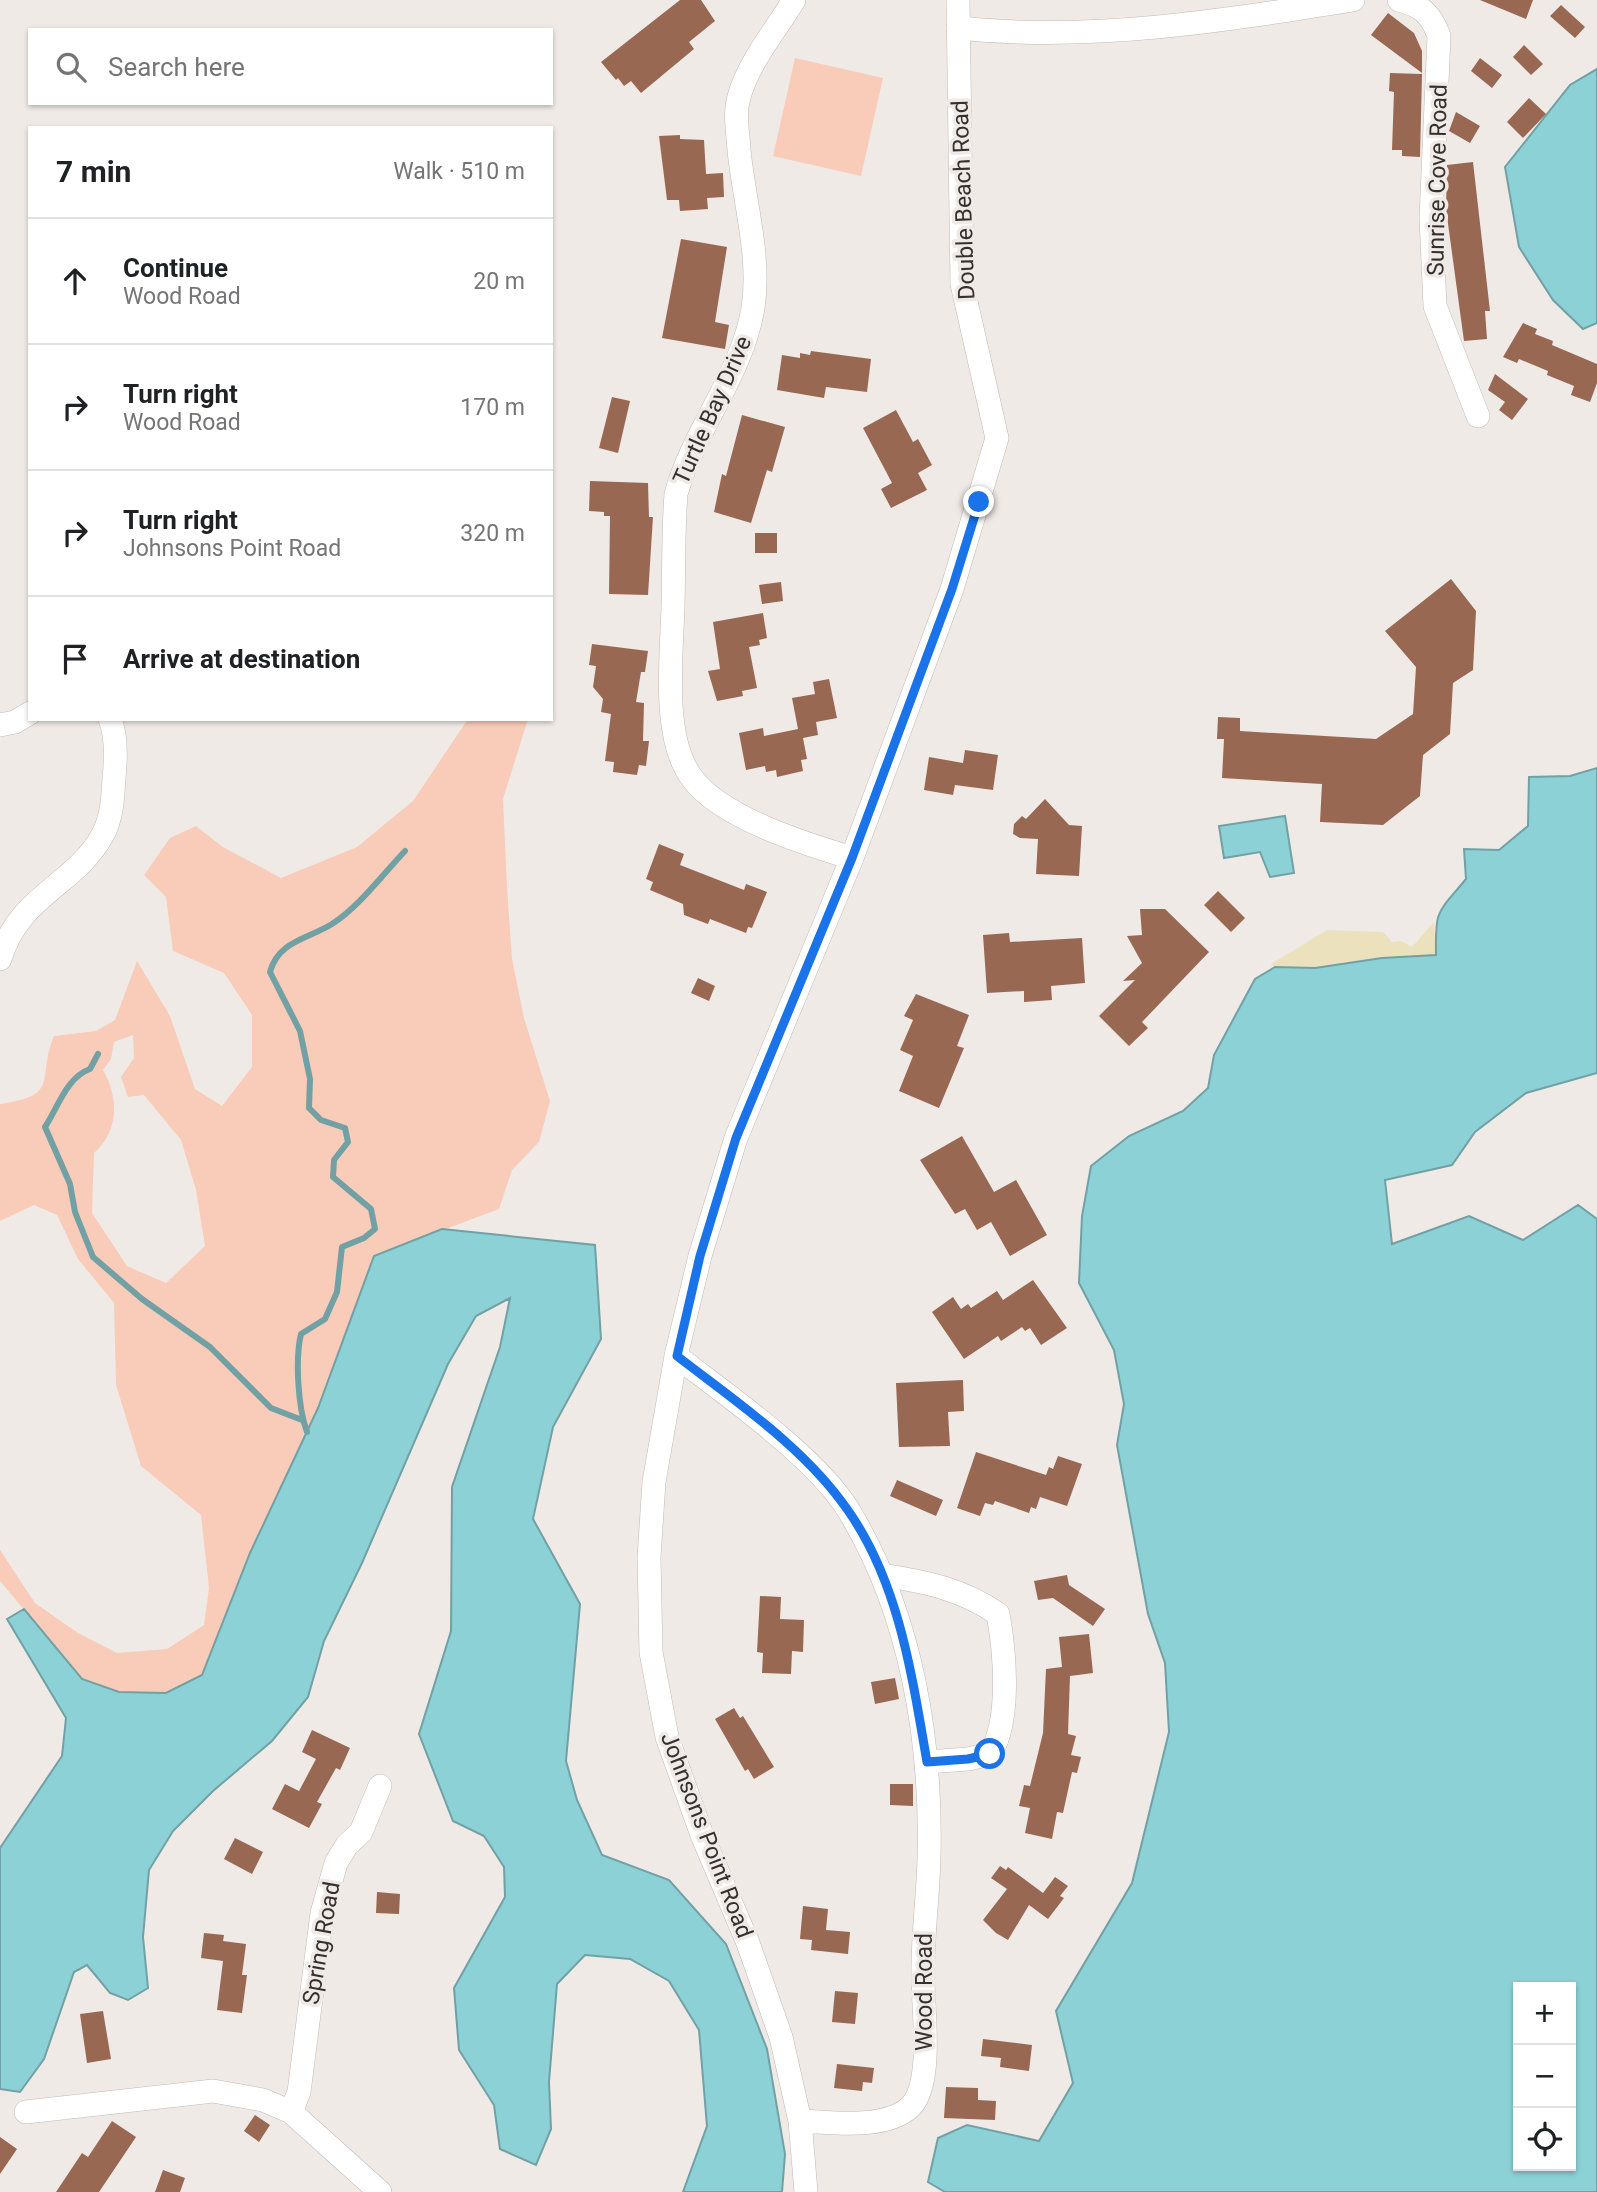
<!DOCTYPE html>
<meta charset="utf-8">
<style>
:root{--surface:#fff;--page:#f6f6f6;--text:#202124;--muted:#757577;--line:#e0e0e0}
body{margin:0;font-family:Roboto,sans-serif;background:var(--page);color:var(--text)}
.controls{position:absolute;right:21px;bottom:21px;display:grid;overflow:hidden;border-radius:0px;box-shadow:0 2px 5px #0004}
.controls button{width:63px;height:63px;display:grid;place-items:center;padding:0;border:0;border-bottom:2px solid var(--line);background:var(--surface);color:var(--text);font:35px sans-serif}
.stop{position:absolute;width:21px;height:21px;margin:-16px;border:5px solid #1a73e8;border-radius:50%;background:#fff}
.stop.end{background:#1a73e8;border-color:#fff;box-shadow:0 2px 7px #0008}
.list{margin:0;padding:0;list-style:none}
h2{display:flex;justify-content:space-between;align-items:center;height:91px;margin:0;padding:0 28px;font-size:30px}
h2 small{font-size:23px;font-weight:400;color:var(--muted)}
.list li{display:grid;grid-template-columns:46px 1fr auto;gap:21px;align-items:center;box-sizing:border-box;height:126px;padding:0 28px;border-top:2px solid var(--line)}
.list b{display:block;font-size:26px;white-space:nowrap}
.list p{margin:0;font-size:23px;white-space:nowrap;color:var(--muted)}
.list em{font-size:23px;font-style:normal;color:var(--muted)}
.icon{flex:none;width:38px;height:38px;fill:none;stroke:currentColor;stroke-width:2;stroke-linecap:round;stroke-linejoin:round}
.map{position:relative;flex:none;width:1597px;height:2192px;overflow:hidden}
.search{position:absolute;background:var(--surface);box-shadow:0 2px 5px #0004;left:28px;top:28px;width:525px;height:77px;display:flex;align-items:center;gap:18px;box-sizing:border-box;padding:0 24px;border-radius:0px;color:var(--muted);font-size:26px}
.panel{position:absolute;background:var(--surface);box-shadow:0 2px 5px #0004;left:28px;top:126px;width:525px;height:595px;border-radius:0px}
.map>svg:first-child{display:block}
.green{fill:#f8ccb9;fill-rule:evenodd}
.sand{fill:#ebe2bd}
.water{fill:#8cd1d6;stroke:#71a1a4;stroke-width:2;fill-rule:evenodd}
.lines{fill:none;stroke-linecap:round;stroke-linejoin:round}
.stream{stroke:#71a1a4;stroke-width:6}
.building{fill:#986853}
.street-casing{stroke:#c1bab7;stroke-width:24}
.street{stroke:#fff;stroke-width:23}
.route{stroke:#1a73e8;stroke-width:9}
.labels{text-anchor:middle;stroke-width:7;stroke-linejoin:round;paint-order:stroke}
.street-label{font-size:23px;fill:#33312f;stroke:#f0eae7}
</style>
<div class="map">
<svg width="1597" height="2192" viewBox="0 0 1597 2192">
<rect width="100%" height="100%" fill="#f0eae7"/>
<path class="green" d="M795,58L883,78L861,176L773,156Z
M468,719H528L503,799L507,887L512,959L524,1018L550,1101L539,1142L512,1170L499,1209L374,1256L318,1408L250,1553L202,1675L166,1693L119,1692L82,1679L0,1581V1550L35,1603L78,1633L117,1653L167,1649L204,1625L209,1588L201,1515L141,1466L116,1385L114,1303L78,1259L57,1215L34,1205L0,1221V1104C62,1095 36,1079 54,1036L96,1031L115,1020L137,961L170,1016L195,1089L222,1106L252,1067V1015L224,973L173,951L166,897L144,875L170,838L196,826L223,847L281,878L357,847L413,801ZM133,1035L134,1058L121,1077L128,1097L144,1095L181,1140L196,1190L205,1246L166,1283L127,1266L92,1213L94,1153C119,1131 119,1098 103,1070L111,1059L114,1042Z"/>
<path class="sand" d="M1434,922L1436,955L1382,958L1315,968L1275,967L1271,964L1327,930L1383,932L1392,942L1401,941L1412,947Z"/>
<path class="water" d="M1597,69V323L1583,329L1553,300L1519,247L1505,167L1570,85Z
M1597,768V1073L1526,1093L1475,1132L1452,1165L1385,1180L1392,1244L1469,1216L1523,1240L1578,1205L1597,1219V2192H945L928,2182L938,2138L967,2125L1039,2141L1073,2083L1056,2011L1132,1883L1169,1732L1165,1663L1148,1614L1117,1445L1124,1404L1114,1350L1079,1283L1082,1216L1091,1166L1129,1136L1183,1111L1208,1088L1214,1055L1255,979L1275,967L1315,968L1382,958L1436,955C1435,909 1437,914 1466,879L1464,849L1499,850L1528,826L1529,777L1570,776ZM1571,1987V2166H1518V1987Z
M1285,816L1294,873L1270,877L1260,852L1224,858L1219,826Z
M442,1229L595,1245L601,1339L553,1427L533,1519L580,1604L566,1761L577,1800L602,1855L669,1880L726,1944L767,2049L785,2154L782,2192H683L707,2126L699,2030L669,1981L630,1959L585,1955L557,1984L549,2082L551,2129L536,2165L500,2149L494,2105L459,2050L454,1988L505,1897L504,1867L484,1836L453,1821L419,1734L451,1631L452,1487L500,1347L510,1298L476,1316L448,1364L362,1563L324,1641L308,1697L272,1741L213,1791L173,1831L149,1870L143,1937L148,1988L128,2000L110,1993L87,1965L74,1972L44,2059L20,2092L0,2089V1848L62,1756L66,1718L7,1619L24,1609L82,1679L119,1692L166,1693L202,1675L250,1553L318,1408L374,1256Z"/>
<g class="lines">
<path class="stream" d="M98,1054L90,1069C67,1077 58,1107 45,1127L70,1184L75,1212L93,1257L142,1299L210,1347L271,1408L302,1420
M307,1432C298,1408 295,1359 301,1334L325,1319L337,1292L342,1247L364,1238L375,1229L371,1209L333,1177L334,1160L348,1142L345,1128L321,1120L309,1108L310,1079L300,1031L270,972C278,941 308,939 332,924C358,908 384,873 405,851"/>
</g>
<path class="building" d="M680,0H701L715,21L689,42L694,49L641,93L631,81L624,86L618,78L616,80L601,62Z
M1480,0H1533L1526,19Z
M1561,5L1585,27L1575,38L1550,16Z
M1388,13L1414,33L1422,51V73L1371,35Z
M1524,45L1543,64L1531,75L1513,57Z
M1480,58L1502,75L1492,88L1471,71Z
M1390,73L1422,74L1420,157L1402,156V150H1392L1394,92L1389,91Z
M1529,98L1546,114L1523,138L1507,122Z
M1456,112L1480,126L1470,143L1449,131Z
M680,135V139L704,140L706,174L723,173L724,197L707,198L708,209L680,211L679,200H667L659,136Z
M1473,162L1490,311H1485L1487,339L1464,341L1446,209L1447,165Z
M681,239L727,247L715,322L729,325L725,349L662,338Z
M1523,323L1537,329L1535,334L1553,341L1552,345L1597,364V383L1590,402L1571,395L1574,386L1547,375L1548,371L1519,359L1517,363L1503,357Z
M811,351L871,359L867,392L826,387L824,398L777,390L782,355L800,358V353L810,355Z
M1495,374L1528,399L1512,420L1499,410L1505,402L1488,390Z
M612,397L630,401L618,453L599,448Z
M896,410L913,442L918,439L932,465L918,473L927,490L891,508L881,489L892,483L863,428Z
M742,415L785,427L772,472L767,470L751,523L714,512L722,474L726,476Z
M590,481L648,483L649,517H653L648,595L609,594L610,516H604V512L589,511Z
M755,533H777V553H755Z
M1451,579L1476,611L1473,670L1453,683L1450,734L1423,755L1420,796L1383,825L1320,822L1322,784L1222,778L1224,739H1217L1218,717L1240,718V731L1376,739L1413,714L1416,667L1385,631Z
M781,582L783,601L762,604L759,585Z
M763,613L767,638L759,640L760,645L749,647L757,688L742,691L743,696L717,701L708,671L720,669L713,622Z
M592,644L648,651L645,672H641L636,702L644,703L643,741H649L646,766L639,765L637,775L613,772L614,762L605,761L611,714L601,712L603,699L593,687L596,666L589,665Z
M829,679L837,718L816,722L818,735L803,738L807,759L801,760L803,771L777,777L776,770L766,772L765,766L746,770L739,733L763,728L764,736L798,729L792,698L815,694L813,682Z
M965,750L998,755L993,790L955,785L953,795L924,790L929,757L963,763Z
M1045,799L1069,825L1082,826L1079,876L1036,874L1038,839L1020,838L1013,834L1014,824L1022,816L1026,819Z
M659,844L684,854L680,865L744,890L746,884L767,892L752,928L748,927L746,933L710,919L708,924L684,915L683,904L650,890L653,882L646,879Z
M1218,891L1245,918L1231,932L1204,905Z
M1140,909H1165L1209,952L1142,1022L1148,1028L1129,1046L1099,1016L1135,980L1123,981L1142,963L1127,936L1142,935Z
M1009,933L1010,942L1082,938L1085,983L1051,986L1052,1000L1024,1002V991L987,993L983,935Z
M698,978L715,986L709,1001L691,993Z
M916,994L969,1015L957,1046L964,1048L939,1108L899,1091L913,1056L900,1050L913,1020L904,1016Z
M962,1136L994,1192L1016,1180L1047,1235L1010,1256L991,1222L977,1230L965,1209L955,1214L920,1160Z
M1033,1280L1067,1328L1041,1345L1030,1328L1025,1331L1022,1327L1001,1341L998,1336L964,1359L932,1312L953,1297L961,1309L968,1304L971,1308L997,1291L1003,1300Z
M963,1380L964,1411L948,1412L950,1446L899,1447L896,1383Z
M976,1452L1046,1475L1049,1467L1053,1469L1058,1456L1082,1464L1067,1506L1040,1497L1036,1509L1031,1507L1029,1513L995,1501L993,1505L985,1503L980,1516L957,1508Z
M897,1480L943,1500L936,1516L890,1496Z
M1067,1575L1069,1585L1105,1609L1093,1626L1053,1598L1038,1600L1034,1581Z
M760,1596L781,1597L780,1619L804,1620L803,1652L792,1651L791,1674L762,1673L763,1653L757,1652Z
M1089,1634L1093,1673L1070,1676L1068,1734L1076,1736L1071,1755L1081,1757L1077,1773L1072,1772L1063,1813L1057,1812L1052,1839L1025,1833L1030,1808L1019,1806L1024,1785L1030,1786L1043,1733L1046,1669L1062,1667L1059,1637Z
M895,1678L899,1699L875,1704L871,1682Z
M734,1708L740,1718L743,1716L774,1767L754,1779L748,1769L745,1771L715,1719Z
M312,1730L350,1748L340,1770L336,1768L317,1802L322,1804L309,1828L272,1809L285,1784L299,1791L316,1759L302,1752Z
M890,1784H913V1806L890,1805Z
M235,1838L263,1852L252,1874L224,1859Z
M1000,1866L1006,1870L1008,1867L1043,1893L1055,1877L1068,1886L1060,1896L1064,1898L1048,1919L1029,1905L1008,1940L996,1933L983,1920L1007,1889L991,1878Z
M377,1892L400,1894L399,1914L376,1913Z
M803,1906L828,1909L826,1930L850,1932L848,1954L811,1950L812,1940L800,1939Z
M204,1933L224,1935L223,1941L246,1944L242,1975H247L242,2013L217,2010L223,1961L201,1958Z
M835,1991L858,1993L855,2024L832,2022Z
M103,2011L111,2059L87,2063L80,2014Z
M983,2039L1032,2045L1029,2071L1000,2067L1001,2058L981,2056Z
M837,2064L874,2068L872,2083L863,2082L862,2091L834,2088Z
M946,2087L978,2088V2100L996,2101L995,2120L944,2118Z
M255,2115L270,2125L259,2142L244,2131Z
M112,2121L136,2137L99,2192H56L82,2153L88,2157Z
M0,2137L17,2149L0,2174Z
M163,2170L185,2178L180,2192H155Z"/>
<g class="lines">
<g class="street-casing">
<path id="street" d="M794,0C776,30 748,63 739,97C734,114 738,132 739,150C744,201 761,257 753,308C742,375 694,429 676,494C673,532 674,569 673,606C672,654 661,737 692,778C721,818 806,844 852,858
M1399,0C1422,6 1431,14 1439,36L1431,218L1435,306L1478,416
M958,28C1091,42 1222,21 1353,0
M0,725L15,722L30,713
M0,959C19,895 74,886 102,836C112,819 113,797 114,778C116,759 117,737 110,719
M676,1356C727,1395 817,1458 849,1511C911,1614 932,1739 929,1858C928,1899 922,1939 923,1980C923,2010 934,2087 909,2108C883,2130 832,2122 800,2121
M883,1575C926,1582 962,1589 998,1614C1005,1652 1011,1721 990,1754L968,1759L927,1762
M26,2112L213,2091L263,2100L291,2112L380,2192
M291,2112L299,2092L322,1913L336,1863L347,1845L361,1832L380,1786
M806,2192L800,2121L781,2037L748,1943L702,1835L667,1737L651,1652L649,1557L654,1482L676,1356L700,1256L736,1138L852,858L952,589L997,438L962,284L958,0"/>
</g>
<use href="#street" class="street"/>
</g>
<g class="lines">
<path class="route" d="M979,502L952,589L852,858L736,1138L700,1256L677,1356C735,1401 804,1447 847,1509C899,1582 912,1676 927,1762L968,1759L990,1754"/>
</g>
<g class="labels">
<g class="street-label">
<text transform="translate(1437 180) rotate(-89)" y="8">Sunrise Cove Road</text>
<text transform="translate(963 200) rotate(-92)" y="8">Double Beach Road</text>
<text transform="translate(712 410) rotate(-66)" y="8">Turtle Bay Drive</text>
<text transform="translate(707 1835) rotate(69)" y="8">Johnsons Point Road</text>
<text transform="translate(321 1943) rotate(-80)" y="8">Spring Road</text>
<text transform="translate(924 1992) rotate(-90)" y="8">Wood Road</text>
</g>
</g>
</svg>
<div class="controls">
<button>+</button>
<button>−</button>
<button><svg class="icon" aria-label="locate" viewBox="0 0 24 24"><circle cx="12" cy="12" r="6"/><path d="M12 2v4M12 18v4M2 12h4M18 12h4"/></svg></button>
</div>
<div class="stop" style="left:990px;top:1754px"></div>
<div class="stop end" style="left:979px;top:502px"></div>
<div class="search"><svg class="icon" aria-label="search" viewBox="0 0 24 24"><circle cx="10" cy="10" r="6"/><path d="M15 15l6 6"/></svg>Search here</div>
<section class="panel">
<h2>7 min<small>Walk · 510 m</small></h2>
<ul class="list">
<li><svg class="icon" aria-label="ahead" viewBox="0 0 24 24"><path d="M12 20V5M6 11l6-6 6 6"/></svg><div><b>Continue</b><p>Wood Road</p></div><em>20 m</em></li>
<li><svg class="icon" aria-label="right" viewBox="0 0 24 24"><path d="M7 20v-9h11M14 6l5 5-5 5"/></svg><div><b>Turn right</b><p>Wood Road</p></div><em>170 m</em></li>
<li><svg class="icon" aria-label="right" viewBox="0 0 24 24"><path d="M7 20v-9h11M14 6l5 5-5 5"/></svg><div><b>Turn right</b><p>Johnsons Point Road</p></div><em>320 m</em></li>
<li><svg class="icon" aria-label="arrive" viewBox="0 0 24 24"><path d="M6 21V4h12l-3 4 3 4H6"/></svg><div><b>Arrive at destination</b></div></li>
</ul>
</section>
</div>
